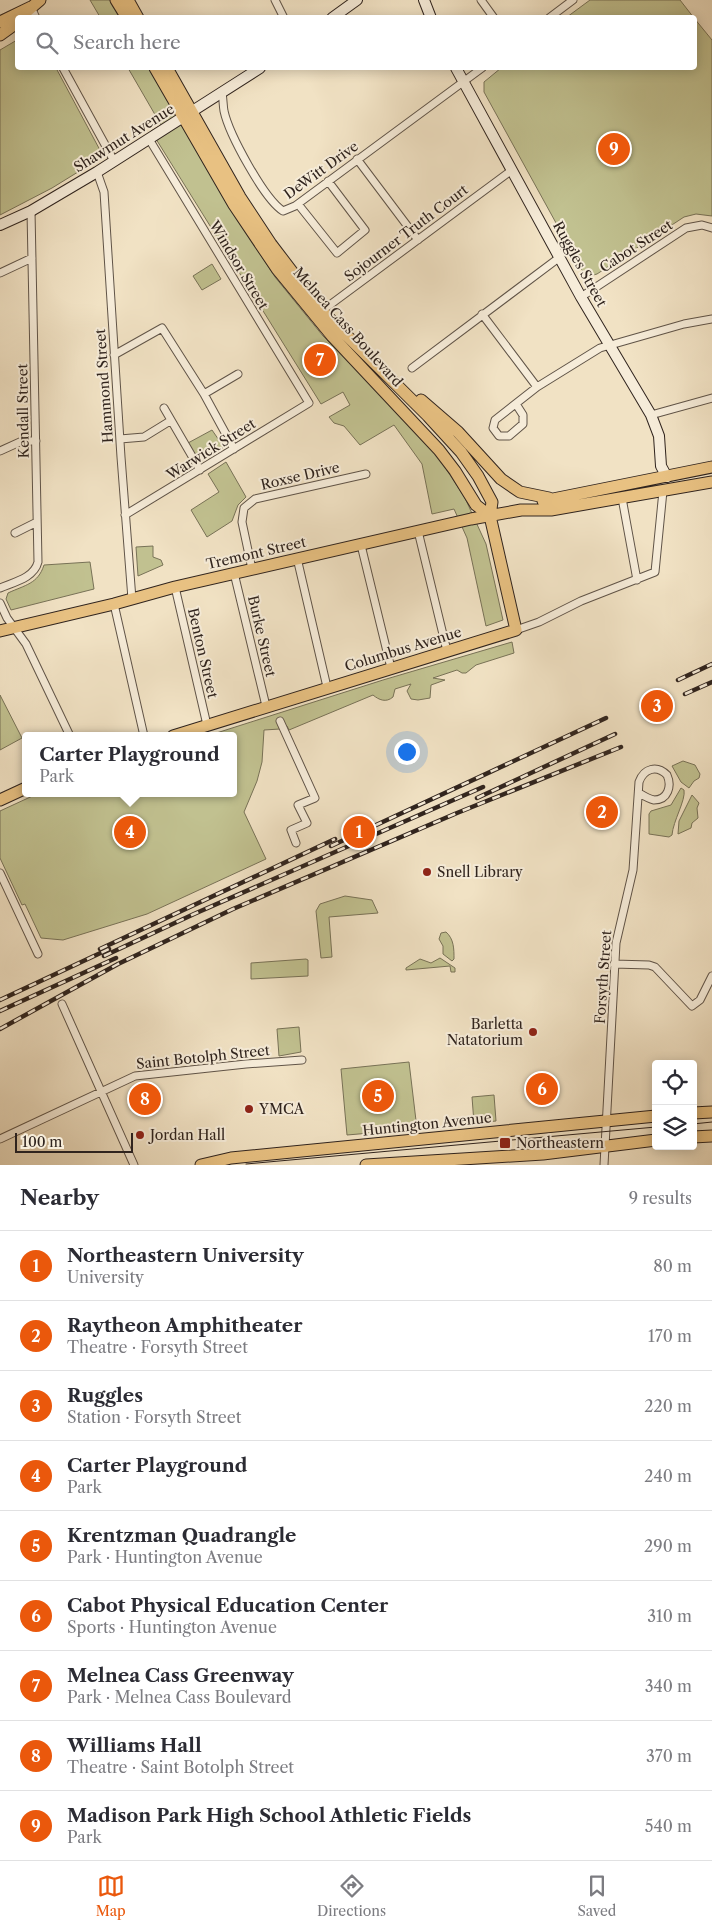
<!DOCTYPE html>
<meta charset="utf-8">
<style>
:root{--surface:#fff;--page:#f2f2f3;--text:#2b2b33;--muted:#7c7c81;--line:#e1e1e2;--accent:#ea580c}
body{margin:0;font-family:"Libre Caslon Text",serif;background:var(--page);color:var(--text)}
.controls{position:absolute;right:15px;bottom:15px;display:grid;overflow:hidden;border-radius:5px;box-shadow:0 2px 12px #0003}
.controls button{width:45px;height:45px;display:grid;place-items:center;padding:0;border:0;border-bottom:1px solid var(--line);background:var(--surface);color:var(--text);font:25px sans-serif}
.scale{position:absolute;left:15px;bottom:12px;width:118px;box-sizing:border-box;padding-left:5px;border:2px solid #30241e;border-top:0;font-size:14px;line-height:18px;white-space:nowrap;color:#30241e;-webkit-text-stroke:4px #f6ecd9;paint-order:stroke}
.you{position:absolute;left:406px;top:751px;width:18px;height:18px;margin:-12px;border:4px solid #fff;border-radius:50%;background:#1a73e8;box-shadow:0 0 0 8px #1a73e833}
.badge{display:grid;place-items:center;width:32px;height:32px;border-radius:50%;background:var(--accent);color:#fff;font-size:16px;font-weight:700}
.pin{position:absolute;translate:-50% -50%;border:2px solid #fff;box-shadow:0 1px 5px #0006}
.popup{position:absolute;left:22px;top:732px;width:215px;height:65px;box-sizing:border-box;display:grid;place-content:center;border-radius:5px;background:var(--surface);filter:drop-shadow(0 1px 4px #0005);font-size:16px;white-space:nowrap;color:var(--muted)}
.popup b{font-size:19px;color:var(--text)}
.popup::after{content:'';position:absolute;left:50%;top:100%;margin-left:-10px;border:10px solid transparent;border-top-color:var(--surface)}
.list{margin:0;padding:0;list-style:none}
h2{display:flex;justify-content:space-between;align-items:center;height:65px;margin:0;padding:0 20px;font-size:21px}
h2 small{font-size:16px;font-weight:400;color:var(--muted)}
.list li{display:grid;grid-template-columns:32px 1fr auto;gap:15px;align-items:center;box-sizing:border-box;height:70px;padding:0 20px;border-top:1px solid var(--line)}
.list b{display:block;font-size:19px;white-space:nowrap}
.list p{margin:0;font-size:16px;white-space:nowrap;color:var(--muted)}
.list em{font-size:16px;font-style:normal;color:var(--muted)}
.icon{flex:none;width:28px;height:28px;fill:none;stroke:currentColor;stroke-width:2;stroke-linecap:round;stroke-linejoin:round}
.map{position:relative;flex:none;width:712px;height:1165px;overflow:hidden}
.search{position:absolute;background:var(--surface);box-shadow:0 2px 12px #0003;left:15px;right:15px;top:15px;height:55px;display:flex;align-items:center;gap:12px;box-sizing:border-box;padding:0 18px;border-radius:5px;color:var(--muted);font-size:19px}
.sheet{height:695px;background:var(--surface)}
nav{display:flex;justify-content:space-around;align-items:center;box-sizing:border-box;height:70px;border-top:1px solid var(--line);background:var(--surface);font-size:14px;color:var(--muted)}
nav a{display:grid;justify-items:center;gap:2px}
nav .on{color:var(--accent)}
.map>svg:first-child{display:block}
.green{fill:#c1c190;stroke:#787257}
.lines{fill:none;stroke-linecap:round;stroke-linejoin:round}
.street-casing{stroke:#605448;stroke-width:9}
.secondary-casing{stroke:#30241e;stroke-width:12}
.primary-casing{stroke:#30241e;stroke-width:13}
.street{stroke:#f6ecd9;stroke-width:7}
.secondary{stroke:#f6ecd9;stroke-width:10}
.primary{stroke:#e8c182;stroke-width:11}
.tram{stroke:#30241e;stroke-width:1}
.rail-casing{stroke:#30241e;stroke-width:4.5}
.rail{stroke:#f6ecd9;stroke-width:2.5;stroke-dasharray:8;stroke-linecap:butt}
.poi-dot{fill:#8f2418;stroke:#f6ecd9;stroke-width:2}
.labels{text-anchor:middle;stroke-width:4;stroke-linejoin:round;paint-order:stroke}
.street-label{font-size:14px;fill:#30241e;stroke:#f6ecd9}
.poi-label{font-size:14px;fill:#30241e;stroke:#f6ecd9;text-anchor:start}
</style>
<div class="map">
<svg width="712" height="1165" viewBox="0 0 712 1165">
<rect width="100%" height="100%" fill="#f1e2c4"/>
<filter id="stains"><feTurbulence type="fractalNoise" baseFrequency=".004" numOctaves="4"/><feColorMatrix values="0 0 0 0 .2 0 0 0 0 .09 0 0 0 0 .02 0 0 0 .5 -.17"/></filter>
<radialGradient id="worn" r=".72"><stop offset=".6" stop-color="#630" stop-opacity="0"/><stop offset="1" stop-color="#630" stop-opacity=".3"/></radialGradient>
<path class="green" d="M90,0H110L120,17H100Z
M590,0H680L694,18L567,17Z
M694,18L712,40V216L696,214L684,217L597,274C582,279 578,263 572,252L484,92V82L501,68H694Z
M17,40L18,68H56L101,152L99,159L52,188L0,215V50Z
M128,68H150L230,207L275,277L323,336L383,396L439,458L465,498L486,544L503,620L486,626L467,538L454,509L432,514L422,464L394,425L360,445L344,426L334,423L329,417L350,405L343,392L321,404L151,131L161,125Z
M212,264L221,279L202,290L193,276Z
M212,430L223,446L222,449L201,461H199L188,443Z
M226,462L246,497L238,505L232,521L207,537L191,510L219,492L208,474Z
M153,546V557L161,560L163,565L138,576L136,547Z
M90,562L94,589L11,610L6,599L8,593C25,585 38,584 44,565Z
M512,642L514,653L476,665L466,673H462L457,670L433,678L445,680L431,685L430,698L418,700L411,699L407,691L411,684L395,689L393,697C386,703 379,700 373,695L289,730L287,726L280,729L264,730L262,762L257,781L244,812L266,859L147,914L63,940L41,938L25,904L22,905L0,858V811L39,793H234V736H207L383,680Z
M0,695L22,738L0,750Z
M683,761L695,765L700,774L699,778L694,781L689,788L681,782L672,766Z
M681,788L684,790C686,800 673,821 672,835L669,837L649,834V814L651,811L671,805Z
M692,795L699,803L697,808L698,818L692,823L691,828L678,834L679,821Z
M345,896L372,900L378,913L329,917L332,957L321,958L316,911L320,904Z
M446,932C454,939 454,949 454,959L452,961L443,954V946L439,939L441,933Z
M440,958L455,968V972H451L450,966L406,970V968L420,959L431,963Z
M306,959L308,960V976L251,979V963Z
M299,1027L301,1052L279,1056L277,1029Z
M409,1062L417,1129L347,1135L341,1069Z
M494,1095L496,1121L474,1123L472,1097Z"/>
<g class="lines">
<g class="street-casing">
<path id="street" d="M275,0L284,18
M481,0L494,18
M31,7L36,18
M549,18L573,0
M63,68L114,161
M222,92C223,98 223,105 224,111C229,134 264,199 283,211L295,206L482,68
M357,159L418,240
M97,172L104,192L121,457L132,599
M298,204L337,253L365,230L328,181
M0,273L32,258
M581,297L686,228L702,225L712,228
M319,313L512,170
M482,314L537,387
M114,355L162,328L204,394L234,449
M412,368L560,257
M204,394L238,374
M516,404L523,415V424L509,436H499L493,428L495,420L537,387L600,348L684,324L712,319
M164,408L200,470
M651,415L712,398
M120,439L144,437L170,421
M0,451L22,441H36
M622,498L637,580
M125,515L309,403L149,139
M418,531L447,651
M15,533L37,522
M361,545L391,668
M297,558L327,687
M252,569L242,522L244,508L255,499L366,474
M234,573L266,706
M175,587L207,725
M0,588C14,582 34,578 38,562L31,211
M0,603L7,618L26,644L70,736
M114,604L144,736
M516,630L539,622L581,601L655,572L663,491
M280,721L315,798L298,805L307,823L291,830L296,843
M0,873L38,954
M614,964L649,965L655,967L692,1006L700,1000L712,976
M62,1004L134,1165
M0,1139L135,1076L246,1064L302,1060
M604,1165L616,943L633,870L639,782C644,768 657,765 667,775C672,786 668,800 654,800C649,799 644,796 639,793"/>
</g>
<g class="secondary-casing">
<path id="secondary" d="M424,0L431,18
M332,18L357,0
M456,68L581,297L651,415L659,436L661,466L667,477
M0,225L31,211L97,172L260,68"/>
</g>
<g class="primary-casing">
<path id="primary" d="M116,0L127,18
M128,0L138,18
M26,12L40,0
M0,22L31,7
M0,35L18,22
M155,68L234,205L277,269L332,336L439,450L455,471L476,505L490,516
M167,68L240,197L271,244L322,311L428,416L461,452L478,476L492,502L490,516L516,630L173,736
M421,400L458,432L501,479L520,492L549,498
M543,501L712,467
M0,631L114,604L175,587L471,519L521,510H551L712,482
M0,800L26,788
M693,1113L712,1112
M693,1137L712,1136
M201,1165L231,1158L656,1116
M366,1165L543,1154L656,1140"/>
</g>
<use href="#street" class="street"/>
<use href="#secondary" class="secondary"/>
<use href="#primary" class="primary"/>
<path class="tram" d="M693,1124L712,1122
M246,1164L656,1127"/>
<g class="rail-casing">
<path id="rail" d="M678,680L712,664
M685,694L712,682
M477,798L615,734
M331,846L606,718
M100,949L335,839
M104,956L194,914L483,787
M0,1000L109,949
M0,1011L116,958
M0,1029L118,964L233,909L457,813L621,747"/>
</g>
<use href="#rail" class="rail"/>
</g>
<g class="poi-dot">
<circle cx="427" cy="872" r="5"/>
<circle cx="533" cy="1032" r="5"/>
<circle cx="249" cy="1109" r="5"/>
<circle cx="140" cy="1135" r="5"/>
<rect x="499" y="1137" width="12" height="12" rx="2.5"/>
</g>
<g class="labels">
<g class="street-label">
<text transform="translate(124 138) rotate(-32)" y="5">Shawmut Avenue</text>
<text transform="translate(321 170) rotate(-36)" y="5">DeWitt Drive</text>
<text transform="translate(406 233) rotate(-37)" y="5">Sojourner Truth Court</text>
<text transform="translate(636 246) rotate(-33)" y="5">Cabot Street</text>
<text transform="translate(580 264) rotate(61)" y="5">Ruggles Street</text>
<text transform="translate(239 265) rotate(59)" y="5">Windsor Street</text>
<text transform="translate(348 327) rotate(48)" y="5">Melnea Cass Boulevard</text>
<text transform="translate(104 386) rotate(-94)" y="5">Hammond Street</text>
<text transform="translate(23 411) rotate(-91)" y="5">Kendall Street</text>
<text transform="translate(211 449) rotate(-32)" y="5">Warwick Street</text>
<text transform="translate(300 476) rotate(-13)" y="5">Roxse Drive</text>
<text transform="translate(256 553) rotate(-13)" y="5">Tremont Street</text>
<text transform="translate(262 636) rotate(77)" y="5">Burke Street</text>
<text transform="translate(403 649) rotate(-17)" y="5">Columbus Avenue</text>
<text transform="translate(203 653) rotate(77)" y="5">Benton Street</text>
<text transform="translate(603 977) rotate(-86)" y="5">Forsyth Street</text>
<text transform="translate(203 1057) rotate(-6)" y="5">Saint Botolph Street</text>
<text transform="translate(427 1124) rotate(-6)" y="5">Huntington Avenue</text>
</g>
<g class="poi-label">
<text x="437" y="877">Snell Library</text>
<text x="523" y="1029" text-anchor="end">Barletta<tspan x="523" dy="16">Natatorium</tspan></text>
<text x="259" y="1114">YMCA</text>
<text x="150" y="1140">Jordan Hall</text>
<text x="516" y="1148">Northeastern</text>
</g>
</g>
<rect width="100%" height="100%" filter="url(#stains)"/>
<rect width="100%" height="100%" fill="url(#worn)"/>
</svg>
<div class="controls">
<button><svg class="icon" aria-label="locate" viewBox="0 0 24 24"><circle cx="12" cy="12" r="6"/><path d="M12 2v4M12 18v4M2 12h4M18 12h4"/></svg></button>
<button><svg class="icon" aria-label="layers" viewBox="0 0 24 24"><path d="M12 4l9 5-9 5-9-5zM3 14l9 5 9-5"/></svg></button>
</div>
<div class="scale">100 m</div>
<div class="you"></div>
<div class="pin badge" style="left:359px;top:832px">1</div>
<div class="pin badge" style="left:602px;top:812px">2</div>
<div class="pin badge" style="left:657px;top:706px">3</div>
<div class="pin badge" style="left:130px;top:832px">4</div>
<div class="popup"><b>Carter Playground</b>Park</div>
<div class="pin badge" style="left:378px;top:1096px">5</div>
<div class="pin badge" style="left:542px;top:1089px">6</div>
<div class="pin badge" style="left:320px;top:360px">7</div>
<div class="pin badge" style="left:145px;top:1099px">8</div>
<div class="pin badge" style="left:614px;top:149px">9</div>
<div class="search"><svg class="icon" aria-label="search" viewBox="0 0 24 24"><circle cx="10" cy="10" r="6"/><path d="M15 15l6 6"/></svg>Search here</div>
</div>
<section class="sheet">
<h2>Nearby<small>9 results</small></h2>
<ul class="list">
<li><span class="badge">1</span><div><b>Northeastern University</b><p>University</p></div><em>80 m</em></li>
<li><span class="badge">2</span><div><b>Raytheon Amphitheater</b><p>Theatre · Forsyth Street</p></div><em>170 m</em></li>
<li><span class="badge">3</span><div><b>Ruggles</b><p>Station · Forsyth Street</p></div><em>220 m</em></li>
<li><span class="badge">4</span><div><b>Carter Playground</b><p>Park</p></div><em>240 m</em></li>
<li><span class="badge">5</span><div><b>Krentzman Quadrangle</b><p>Park · Huntington Avenue</p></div><em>290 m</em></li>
<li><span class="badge">6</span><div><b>Cabot Physical Education Center</b><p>Sports · Huntington Avenue</p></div><em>310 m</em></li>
<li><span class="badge">7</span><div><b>Melnea Cass Greenway</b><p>Park · Melnea Cass Boulevard</p></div><em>340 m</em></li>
<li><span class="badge">8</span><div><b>Williams Hall</b><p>Theatre · Saint Botolph Street</p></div><em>370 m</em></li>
<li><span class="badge">9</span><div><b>Madison Park High School Athletic Fields</b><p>Park</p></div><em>540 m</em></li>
</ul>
</section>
<nav>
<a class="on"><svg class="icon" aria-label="map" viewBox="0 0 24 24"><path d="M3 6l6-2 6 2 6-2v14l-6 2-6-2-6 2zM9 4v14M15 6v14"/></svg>Map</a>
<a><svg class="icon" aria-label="directions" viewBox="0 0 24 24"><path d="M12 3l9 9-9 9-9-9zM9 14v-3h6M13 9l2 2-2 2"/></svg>Directions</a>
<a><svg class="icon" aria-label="saved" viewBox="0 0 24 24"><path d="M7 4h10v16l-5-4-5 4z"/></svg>Saved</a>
</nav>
